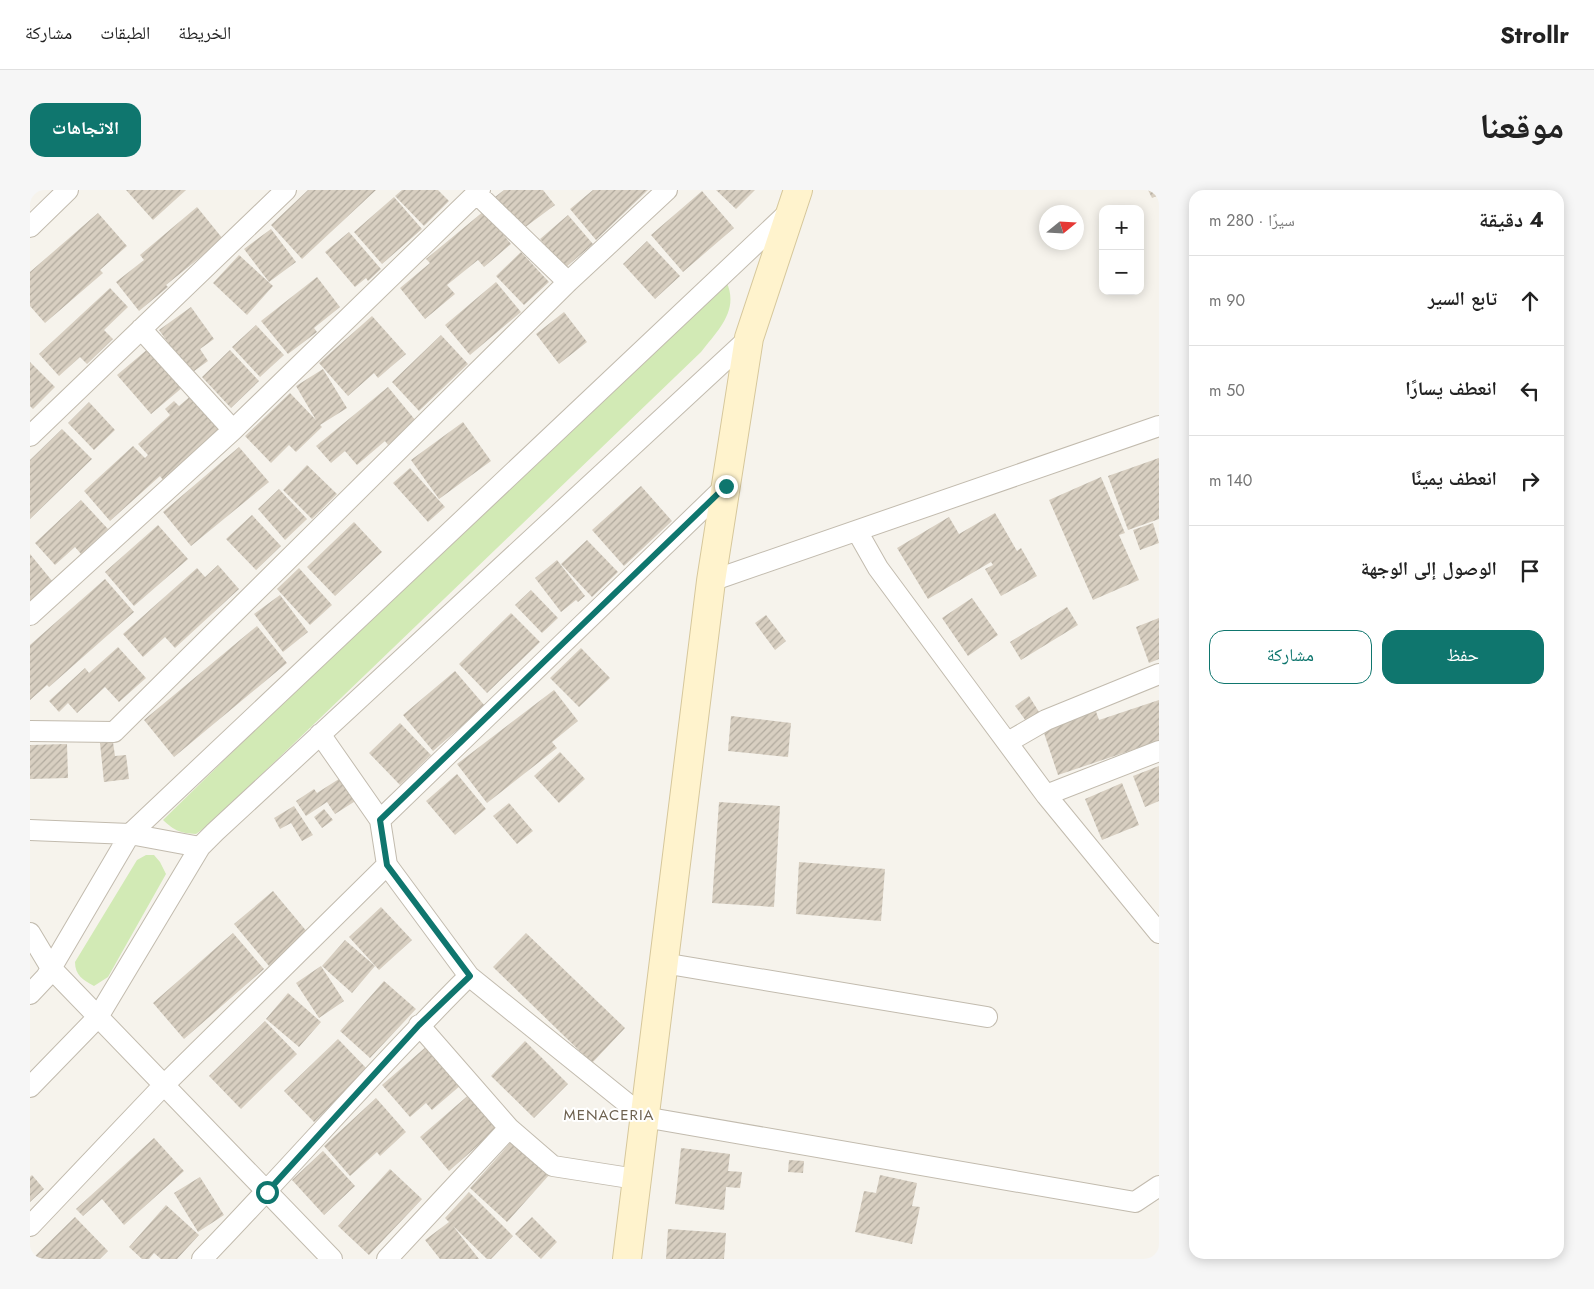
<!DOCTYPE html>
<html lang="ar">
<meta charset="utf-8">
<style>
:root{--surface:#fff;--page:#f6f6f6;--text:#222;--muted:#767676;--line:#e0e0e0;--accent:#0f766e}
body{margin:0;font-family:Jost,"Noto Naskh Arabic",sans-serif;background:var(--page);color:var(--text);direction:rtl}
.controls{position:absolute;right:15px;top:15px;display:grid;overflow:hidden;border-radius:10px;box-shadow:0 2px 12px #0003}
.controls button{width:45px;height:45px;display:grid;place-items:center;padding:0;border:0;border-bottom:1px solid var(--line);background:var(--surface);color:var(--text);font:25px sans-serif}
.compass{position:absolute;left:1009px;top:15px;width:45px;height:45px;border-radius:50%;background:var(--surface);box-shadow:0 2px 12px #0003;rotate:72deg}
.stop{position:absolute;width:15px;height:15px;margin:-11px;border:4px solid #0f766e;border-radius:50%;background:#fff}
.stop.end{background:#0f766e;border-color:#fff;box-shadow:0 1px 5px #0008}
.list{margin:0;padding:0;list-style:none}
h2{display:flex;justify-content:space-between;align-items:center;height:65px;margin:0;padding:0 20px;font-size:21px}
h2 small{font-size:16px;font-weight:400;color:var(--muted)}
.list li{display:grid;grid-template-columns:32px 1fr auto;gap:15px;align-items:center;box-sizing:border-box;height:90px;padding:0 20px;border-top:1px solid var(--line)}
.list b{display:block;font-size:19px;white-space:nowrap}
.list em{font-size:16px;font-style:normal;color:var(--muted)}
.actions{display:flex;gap:10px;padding:15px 20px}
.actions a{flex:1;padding:11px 0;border:1px solid var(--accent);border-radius:15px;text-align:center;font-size:18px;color:var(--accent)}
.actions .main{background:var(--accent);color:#fff}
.icon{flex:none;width:28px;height:28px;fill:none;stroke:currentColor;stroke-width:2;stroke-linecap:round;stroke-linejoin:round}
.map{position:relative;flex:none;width:1129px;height:1069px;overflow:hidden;direction:ltr;border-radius:15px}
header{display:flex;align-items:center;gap:30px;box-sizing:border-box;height:70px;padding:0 25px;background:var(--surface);border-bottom:1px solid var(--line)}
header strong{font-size:24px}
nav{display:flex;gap:28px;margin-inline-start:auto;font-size:18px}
.intro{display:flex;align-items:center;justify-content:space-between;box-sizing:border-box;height:120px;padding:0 30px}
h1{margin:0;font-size:35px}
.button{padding:12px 22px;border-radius:15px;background:var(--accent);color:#fff;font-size:18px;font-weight:700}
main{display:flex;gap:30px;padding:0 30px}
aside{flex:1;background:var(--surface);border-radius:15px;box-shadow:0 2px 12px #0003}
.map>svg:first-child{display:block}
.green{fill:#d2eab5}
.building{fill:url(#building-hatch)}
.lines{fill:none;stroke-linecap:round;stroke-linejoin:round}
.street-casing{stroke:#c2bbae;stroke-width:22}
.secondary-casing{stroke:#d6c79b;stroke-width:30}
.street{stroke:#fff;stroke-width:20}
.secondary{stroke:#fff3cd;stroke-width:28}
.route{stroke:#0f766e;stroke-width:6}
.labels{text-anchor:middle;stroke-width:4;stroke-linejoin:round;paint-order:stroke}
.neighbourhood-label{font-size:15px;letter-spacing:1px;fill:#6e6250;stroke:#fff}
</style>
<header>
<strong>Strollr</strong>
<nav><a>الخريطة</a><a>الطبقات</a><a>مشاركة</a></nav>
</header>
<div class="intro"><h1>موقعنا</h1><a class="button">الاتجاهات</a></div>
<main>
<aside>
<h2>4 دقيقة<small>سيرًا · 280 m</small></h2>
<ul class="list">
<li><svg class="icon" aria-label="ahead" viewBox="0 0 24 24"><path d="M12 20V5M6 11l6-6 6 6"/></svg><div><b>تابع السير</b></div><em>90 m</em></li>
<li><svg class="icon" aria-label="left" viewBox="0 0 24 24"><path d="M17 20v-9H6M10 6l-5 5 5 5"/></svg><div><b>انعطف يسارًا</b></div><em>50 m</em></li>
<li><svg class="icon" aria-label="right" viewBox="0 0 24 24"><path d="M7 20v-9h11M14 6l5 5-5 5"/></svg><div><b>انعطف يمينًا</b></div><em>140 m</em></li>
<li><svg class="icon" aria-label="arrive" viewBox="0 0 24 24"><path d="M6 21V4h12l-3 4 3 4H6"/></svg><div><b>الوصول إلى الوجهة</b></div></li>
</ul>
<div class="actions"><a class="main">حفظ</a><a>مشاركة</a></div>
</aside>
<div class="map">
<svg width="1129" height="1069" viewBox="0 0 1129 1069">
<defs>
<pattern id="building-hatch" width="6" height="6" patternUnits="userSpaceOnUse" patternTransform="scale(1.25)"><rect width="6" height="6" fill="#d8cfc1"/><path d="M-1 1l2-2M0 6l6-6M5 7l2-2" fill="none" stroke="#b1aa9e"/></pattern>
</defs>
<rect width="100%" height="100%" fill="#f6f3ec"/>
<path class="green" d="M685,90L696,91C710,120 688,140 671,162L180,634L166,644C150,643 145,641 133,630Z
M116,665H124L130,672L136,684L78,787L64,796C53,790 45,785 45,772L107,670Z"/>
<path class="building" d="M96,0H156L123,30Z
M278,0H346L272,69L241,35Z
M372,0H408L419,11L394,36L365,6Z
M474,0H513L525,15L490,41L465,7Z
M563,0H618L566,50L540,19Z
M686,0H725L706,19Z
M1118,0H1129V5L1122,8Z
M672,1L704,38L653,82L621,45Z
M364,7L392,39L352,74L324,42Z
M167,17L193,49L136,95L138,97L109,121L86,92L114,70L110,65Z
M454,21L481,54L454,77L448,70L417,95L425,104L395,129L370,98L400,73L396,69Z
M68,23L97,56L70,80L73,83L15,133L0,116V82Z
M538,25L563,54L535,78L510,49Z
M241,39L266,72L239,92L214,59Z
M319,42L351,79L338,91L336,88L325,97L295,62Z
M617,51L650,86L625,109L593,74Z
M491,62L519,92L494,115L466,86Z
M209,65L243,96L217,125L183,93Z
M287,87L310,117L284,138L287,142L258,164L231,131Z
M466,92L491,122L440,165L415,135Z
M80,98L98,117L74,140L83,149L57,174L50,167L29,186L9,164Z
M161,117L184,149L170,159L178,171L160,184L129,140Z
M534,122L557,152L529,174L506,144Z
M342,126L376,164L348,188L344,183L318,206L289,173Z
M226,135L254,165L230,187L202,157Z
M411,145L438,174L389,221L362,192Z
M119,158L153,197L121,224L87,185Z
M200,160L229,191L201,218L172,187Z
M0,172L25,197L3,219L0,216Z
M293,179L317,218L290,235L292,237L266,262L259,255L241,273L215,246L260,203L286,230L266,196Z
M358,197L386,231L358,255L355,251L327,275L315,261L301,273L286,256Z
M163,204L192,237L133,290L130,286L80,331L54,301L103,256L115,268L118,265L108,254L140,225L135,219L144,211L149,216Z
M59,212L85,240L64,260L38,233Z
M433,232L461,271L409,309L381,270Z
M32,239L62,269L0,329V270Z
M209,257L239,292L161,356L133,322Z
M1129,268V329L1098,340L1078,286Z
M277,275L307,304L282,329L253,300Z
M380,278L415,317L398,332L363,293Z
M1071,287L1095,343L1089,345L1109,390L1063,410L1019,310Z
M611,296L642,331L594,376L562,340Z
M249,299L277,329L255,350L228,319Z
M51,310L78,339L51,364L45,357L25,375L5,353Z
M965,323L987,361L991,358L1007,386L971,406L955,379L963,375L961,372L898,409L867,358L919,327L929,344Z
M222,325L251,356L226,380L196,349Z
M324,332L352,362L305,406L277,377Z
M1123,333L1129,353L1110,360L1103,340Z
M128,335L158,369L104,416L75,382Z
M557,350L588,382L562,407L531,374Z
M0,364L23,392L0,411Z
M527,370L555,406L548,412L546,410L531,422L505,388Z
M188,375L209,399L145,458L135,447L113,467L93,444L167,378L175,387Z
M269,378L302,415L280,435L247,399Z
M75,389L104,422L19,497L17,495L0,510V455Z
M501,400L528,428L512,443L485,415Z
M250,405L278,442L253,462L224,424Z
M942,408L968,445L938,466L912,428Z
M1037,417L1048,435L991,470L980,452Z
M481,423L510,452L457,503L429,474Z
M736,425L756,451L745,460L725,433Z
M1129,428V469L1119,473L1106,437Z
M227,436L257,473L144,567L114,530Z
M88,457L116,488L89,512L75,497L47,523L38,513L29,522L19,511L55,478L59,483Z
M551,458L580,488L549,517L520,488Z
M425,481L455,516L403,561L373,525Z
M524,500L548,531L522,552L527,558L457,613L427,574Z
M999,506L1009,522L996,531L985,516Z
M1129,510V551L1028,585L1011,534L1064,516L1069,530Z
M701,526L761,533L758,567L698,561Z
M370,533L401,565L370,595L339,563Z
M83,552L85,566L96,565L99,589L74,592L70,553Z
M37,554L38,588L0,589V555Z
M530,562L555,589L529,613L504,586Z
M1129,576V611L1115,617L1103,586Z
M427,584L456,619L425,645L396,611Z
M312,587L327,610L305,624L297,612L276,626L266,611L284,599L287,603Z
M1092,593L1109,635L1072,650L1055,609Z
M689,612L750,616L744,717L682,713Z
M479,613L503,641L487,654L463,626Z
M264,616L283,645L272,651L261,633L250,639L244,628Z
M294,619L303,630L292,638L284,627Z
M769,672L855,679L851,731L766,724Z
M243,701L278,743L239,776L204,734Z
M351,717L382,750L349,780L319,747Z
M203,743L234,779L154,849L123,813Z
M496,743L595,838L562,873L463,777Z
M315,750L345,776L322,803L292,776Z
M291,776L314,811L289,828L266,793Z
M354,791L386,819L340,868L310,841Z
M258,803L291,832L269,857L236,829Z
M235,831L267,864L211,919L179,886Z
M308,849L338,880L284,932L254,901Z
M495,851L538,894L504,928L461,886Z
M397,856L431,895L402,920L396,913L380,927L352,895Z
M441,903L469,937L419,981L390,947Z
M346,908L376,942L350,966L347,962L320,986L294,956Z
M124,948L154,981L94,1035L72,1009L53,1026L46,1019Z
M483,950L520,984L477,1032L440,998Z
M651,958L700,964L698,981L712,982L710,998L696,997L694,1020L645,1014Z
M293,961L325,996L294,1025L262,990Z
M759,970L774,971L773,983L758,982Z
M360,979L392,1009L339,1065L308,1036Z
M2,985L14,999L0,1012V987Z
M850,985L887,993L882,1016L890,1017L882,1054L825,1042L834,1001L846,1003Z
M170,987L194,1025L168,1042L144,1003Z
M439,1002L483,1046L461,1069H457L423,1036L449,1069H410L395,1050L419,1032L415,1028Z
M136,1015L169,1045L147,1069H131L124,1063L119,1069H112L99,1057Z
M45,1027L78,1061L70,1069H2Z
M502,1027L527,1052L511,1069L485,1044Z
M638,1039L696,1043L694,1069H636Z"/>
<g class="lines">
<g class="street-casing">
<path id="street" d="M446,3L538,92
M0,37L38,0
M111,139L203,240
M0,246L256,0
M827,341L848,378L1016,605L1129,743
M681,391L1129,236
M0,425L203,240L450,0
M0,541L84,542L538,92L637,0
M978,552L1016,530L1129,484
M1016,605L1129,561
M350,630L696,296
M0,640L100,644L170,657
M0,743L21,778L302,1069
M633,773L957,827
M439,786L614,927L1105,1012L1129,996
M0,804L16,787L100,644L760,21
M389,835L479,938L523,976L606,989
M0,897L68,827L170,657L185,642L719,148
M0,1036L133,896L357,675
M172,1069C262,976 347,877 439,786L357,675L350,630L290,544
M357,1069L479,938"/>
</g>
<g class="secondary-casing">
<path id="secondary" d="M597,1069L681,391L719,148L768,0"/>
</g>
<use href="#street" class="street"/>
<use href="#secondary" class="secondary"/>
</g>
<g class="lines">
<path class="route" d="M237,1002L389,835L440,786L357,675L350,630L696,296"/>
</g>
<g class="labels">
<g class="neighbourhood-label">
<text x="579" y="930">MENACERIA</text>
</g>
</g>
</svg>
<div class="controls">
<button>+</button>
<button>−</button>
</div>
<svg class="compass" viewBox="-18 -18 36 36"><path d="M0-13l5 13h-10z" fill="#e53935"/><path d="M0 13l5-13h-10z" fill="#767676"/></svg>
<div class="stop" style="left:237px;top:1002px"></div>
<div class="stop end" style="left:696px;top:296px"></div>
</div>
</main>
